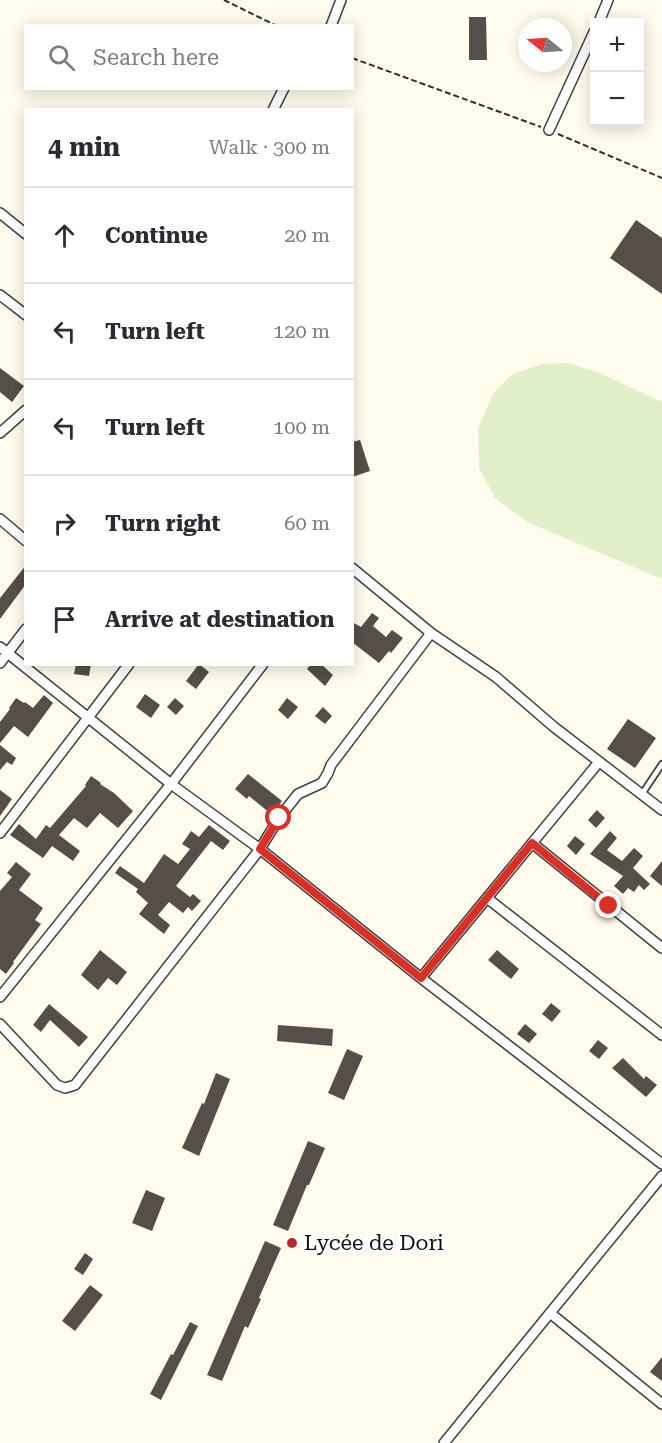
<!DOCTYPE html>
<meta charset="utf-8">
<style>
:root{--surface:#fff;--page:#f7f7f7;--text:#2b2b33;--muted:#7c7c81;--line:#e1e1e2}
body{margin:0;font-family:"Roboto Serif",serif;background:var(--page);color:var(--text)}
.controls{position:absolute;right:18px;top:18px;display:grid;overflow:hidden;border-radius:0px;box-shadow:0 3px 15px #0003}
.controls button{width:54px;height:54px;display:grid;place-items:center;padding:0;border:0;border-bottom:2px solid var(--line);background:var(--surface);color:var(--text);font:30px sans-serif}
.compass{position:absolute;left:518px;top:18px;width:54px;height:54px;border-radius:50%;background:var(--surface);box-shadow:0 3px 15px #0003;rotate:288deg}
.stop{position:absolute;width:18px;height:18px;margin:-14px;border:4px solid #d93025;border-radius:50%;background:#fff}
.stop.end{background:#d93025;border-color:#fff;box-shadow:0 2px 6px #0008}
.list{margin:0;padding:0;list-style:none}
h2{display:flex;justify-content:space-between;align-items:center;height:78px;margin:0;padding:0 24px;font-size:26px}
h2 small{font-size:20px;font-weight:400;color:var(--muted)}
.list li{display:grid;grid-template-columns:39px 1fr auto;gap:18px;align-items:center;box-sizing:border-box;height:96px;padding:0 24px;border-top:2px solid var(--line)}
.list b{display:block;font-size:22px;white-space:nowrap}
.list em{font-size:20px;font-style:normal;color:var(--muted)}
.icon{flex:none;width:33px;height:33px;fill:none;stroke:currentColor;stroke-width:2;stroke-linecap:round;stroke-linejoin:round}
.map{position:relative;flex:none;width:662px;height:1443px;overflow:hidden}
.search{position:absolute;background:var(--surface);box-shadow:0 3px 15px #0003;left:24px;top:24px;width:330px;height:66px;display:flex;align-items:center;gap:15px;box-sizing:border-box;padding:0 21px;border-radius:0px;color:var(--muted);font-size:22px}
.panel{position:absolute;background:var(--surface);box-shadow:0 3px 15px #0003;left:24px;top:108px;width:330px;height:558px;border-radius:0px}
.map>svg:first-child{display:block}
.pitch{fill:#e1f0c9}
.building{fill:#554e49}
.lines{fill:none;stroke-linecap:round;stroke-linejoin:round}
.service-casing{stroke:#404040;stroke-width:8}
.minor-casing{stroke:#404040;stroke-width:12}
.path{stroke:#2f2f2f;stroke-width:2;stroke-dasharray:6 3;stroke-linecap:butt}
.service{stroke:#fff;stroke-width:4.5}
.minor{stroke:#fff;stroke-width:9}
.route{stroke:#d93025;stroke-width:8}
.poi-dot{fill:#bb2729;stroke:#fff;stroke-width:2}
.labels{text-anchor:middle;stroke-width:6;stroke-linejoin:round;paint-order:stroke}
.poi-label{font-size:21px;fill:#0d0d0d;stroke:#fff;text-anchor:start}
</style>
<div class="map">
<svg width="662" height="1443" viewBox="0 0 662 1443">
<rect width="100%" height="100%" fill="#fffced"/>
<path class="pitch" d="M568,363L600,373L662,402V579L527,522L495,498L479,468L478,429L493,394L511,375L542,364Z"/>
<path class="building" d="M469,17H486L487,60H469Z
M636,220L662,238V294L610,258Z
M0,368L24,386L12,402L0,392Z
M360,440L370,471L352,477V442Z
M26,565V584L0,619V598Z
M372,613L379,618L373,626L386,637L392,630L403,638L391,653L389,651L379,663L352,642V622L361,627Z
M76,664H91L89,676L74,674Z
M199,664L209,672L196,689L186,681Z
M311,664H321L333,675L325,686L307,669Z
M145,694L160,705L151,718L136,707Z
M44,695L53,703L28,737L14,726L0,743V722L10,709L9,708L16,698L24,703L25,702L33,708Z
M175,698L184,706L176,715L167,707Z
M287,698L298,707L288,719L278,710Z
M323,707L332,716L325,724L315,716Z
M628,719L656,738L635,768L607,749Z
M0,745L16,758L12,765L7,762L0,770Z
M248,774L282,801L271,814L249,796L247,799L235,789Z
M91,776L101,783L100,784L114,793L133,811L118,828L100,813L87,828L74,818L59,835L80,851L73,861L52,846L43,858L10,835L19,824L36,839L46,825L50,828L86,786L85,785Z
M0,790L12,799L0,816Z
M597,810L605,818L596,828L588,820Z
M209,825L230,841L223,850L211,841L176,886L190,897L193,894L201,901L192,911L188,907L183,913L169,902L158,915L170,925L164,934L139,914L148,903L136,892L138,889L115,873L120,866L144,883L164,854L178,864L190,849L182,844L191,831L199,837Z
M610,831L617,838L607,850L622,861L634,848L643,856L633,868L650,884L644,890L639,885L634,892L628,888L623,894L614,886L623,876L590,854Z
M575,836L585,844L576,855L567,846Z
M662,861V886L650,876Z
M16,862L31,874L19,890L43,908L35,920L41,924L13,962L14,963L6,974L0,969V891L12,877L7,873Z
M100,950L127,972L117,985L108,978L98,990L81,975Z
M497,950L519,969L511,979L488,960Z
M551,1003L561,1011L552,1022L542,1014Z
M49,1004L88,1037L79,1047L50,1020L41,1032L33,1025Z
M525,1024L537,1034L529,1043L517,1034Z
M278,1025L333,1029L332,1046L277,1041Z
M598,1040L608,1048L599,1059L589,1051Z
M347,1049L363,1056L344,1100L328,1093Z
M623,1058L644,1079L646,1076L657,1085L646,1097L612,1068Z
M216,1073L230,1079L199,1156L182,1148L202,1103L204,1104Z
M308,1141L325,1148L309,1185H307L288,1231L273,1225Z
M146,1190L165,1198L152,1231L132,1223Z
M265,1241L281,1248L259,1298L261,1299L248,1328L245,1326L222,1381L207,1375Z
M85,1253L93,1259L83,1275L74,1269Z
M90,1285L103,1295L75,1331L62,1321Z
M190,1322L198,1326L161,1400L150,1394L171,1354L173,1355Z
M662,1357V1381L650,1372Z"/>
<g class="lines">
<g class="service-casing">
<path id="service" d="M642,794L662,764"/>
</g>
<g class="minor-casing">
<path id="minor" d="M599,22L608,0
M331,26L341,0
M273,110L284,88
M549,130L594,32
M0,213L26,234
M0,295L26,315
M0,433L26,410
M0,519L26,541
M352,568L431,633L496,677L554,727L662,810
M0,647L171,784L260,849L421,978L662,1164
M0,663L26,629
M0,833L129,664
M532,843L662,948
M487,898L662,1035
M421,978L599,762
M0,997L171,784L263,664
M0,1024L57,1085L65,1088L75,1085L260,849L279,818L298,794L322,783L328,773L331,765L431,633
M662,1176L550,1313L662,1404
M444,1443L550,1313"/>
</g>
<path class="path" d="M224,0L277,26
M352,58L541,127
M558,134L662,178"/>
<use href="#service" class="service"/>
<use href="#minor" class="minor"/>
</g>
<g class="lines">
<path class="route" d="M279,818L260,849L421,978L532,843L609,906"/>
</g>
<circle class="poi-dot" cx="292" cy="1243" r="6"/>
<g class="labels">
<g class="poi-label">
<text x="304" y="1250">Lycée de Dori</text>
</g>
</g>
</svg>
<div class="controls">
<button>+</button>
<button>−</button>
</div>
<svg class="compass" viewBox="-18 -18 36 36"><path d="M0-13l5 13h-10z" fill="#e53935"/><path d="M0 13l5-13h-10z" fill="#7c7c81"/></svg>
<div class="stop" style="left:279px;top:818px"></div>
<div class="stop end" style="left:609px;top:906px"></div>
<div class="search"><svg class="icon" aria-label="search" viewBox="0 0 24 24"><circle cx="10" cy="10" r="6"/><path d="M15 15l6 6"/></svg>Search here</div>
<section class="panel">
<h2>4 min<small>Walk · 300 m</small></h2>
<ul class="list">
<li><svg class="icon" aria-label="ahead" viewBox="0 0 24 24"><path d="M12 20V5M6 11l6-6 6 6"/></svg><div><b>Continue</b></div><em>20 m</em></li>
<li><svg class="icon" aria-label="left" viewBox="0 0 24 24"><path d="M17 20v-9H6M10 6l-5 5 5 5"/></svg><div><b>Turn left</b></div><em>120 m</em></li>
<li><svg class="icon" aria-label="left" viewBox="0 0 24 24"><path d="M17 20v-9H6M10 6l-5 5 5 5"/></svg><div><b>Turn left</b></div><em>100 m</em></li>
<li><svg class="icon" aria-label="right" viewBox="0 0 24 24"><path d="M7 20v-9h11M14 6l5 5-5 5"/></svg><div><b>Turn right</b></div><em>60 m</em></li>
<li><svg class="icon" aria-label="arrive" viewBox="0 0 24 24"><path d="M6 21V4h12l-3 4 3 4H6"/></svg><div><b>Arrive at destination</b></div></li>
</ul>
</section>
</div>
